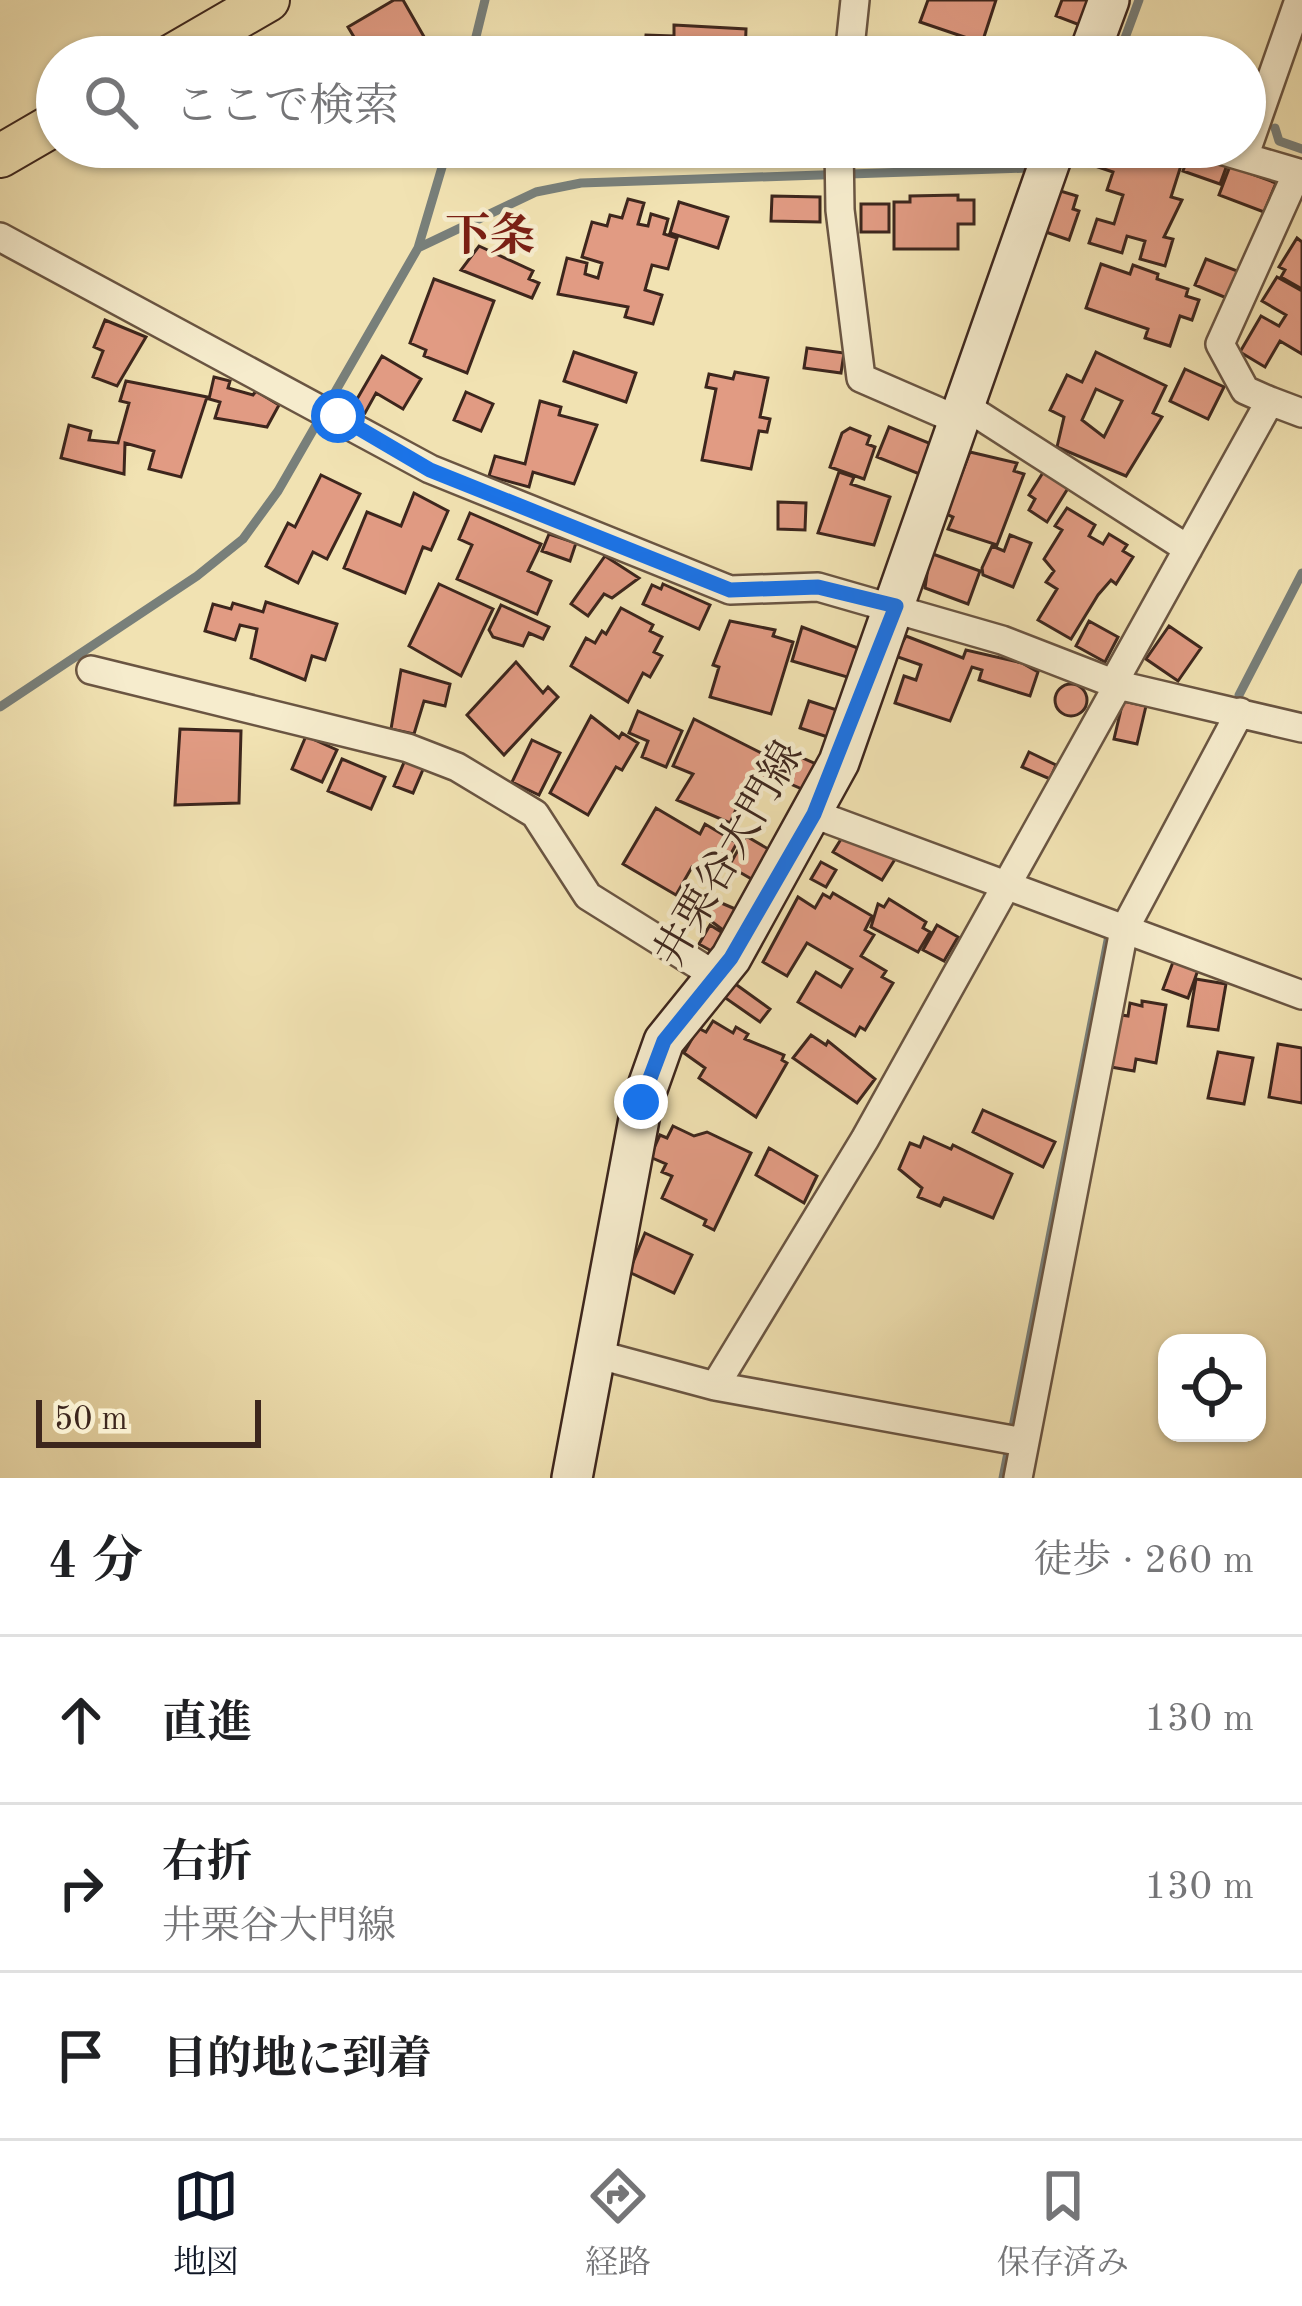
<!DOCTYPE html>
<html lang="ja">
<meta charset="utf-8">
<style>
:root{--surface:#fff;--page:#f6f6f6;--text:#202124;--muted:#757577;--line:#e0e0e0;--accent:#111827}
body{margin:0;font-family:"Old Standard TT","Noto Serif JP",serif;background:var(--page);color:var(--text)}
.controls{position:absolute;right:36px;bottom:36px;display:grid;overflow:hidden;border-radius:24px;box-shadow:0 3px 9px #0004}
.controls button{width:108px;height:108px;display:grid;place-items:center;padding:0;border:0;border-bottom:3px solid var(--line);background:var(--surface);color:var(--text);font:60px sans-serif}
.scale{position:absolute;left:36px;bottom:30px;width:225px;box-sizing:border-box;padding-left:12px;border:6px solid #3d261d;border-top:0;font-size:33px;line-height:42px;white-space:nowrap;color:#3d261d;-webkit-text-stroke:9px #f6eccd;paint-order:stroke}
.stop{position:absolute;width:36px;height:36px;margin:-27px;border:9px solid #1a73e8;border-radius:50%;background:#fff}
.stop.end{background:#1a73e8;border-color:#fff;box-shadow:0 3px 12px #0008}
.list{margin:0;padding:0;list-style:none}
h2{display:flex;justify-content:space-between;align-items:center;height:156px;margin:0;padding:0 48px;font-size:51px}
h2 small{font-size:39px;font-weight:400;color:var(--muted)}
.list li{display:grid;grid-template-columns:78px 1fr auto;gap:36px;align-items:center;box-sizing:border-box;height:168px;padding:0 48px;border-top:3px solid var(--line)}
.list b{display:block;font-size:45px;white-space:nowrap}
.list p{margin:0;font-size:39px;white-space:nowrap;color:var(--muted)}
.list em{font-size:39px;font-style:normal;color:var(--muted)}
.icon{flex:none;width:66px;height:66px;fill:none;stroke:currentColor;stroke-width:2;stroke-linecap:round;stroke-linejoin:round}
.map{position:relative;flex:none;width:1302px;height:1478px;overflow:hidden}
.search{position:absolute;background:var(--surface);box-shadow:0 3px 9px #0004;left:36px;right:36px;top:36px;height:132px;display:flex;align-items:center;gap:30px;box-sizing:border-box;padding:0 42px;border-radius:66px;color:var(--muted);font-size:45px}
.sheet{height:660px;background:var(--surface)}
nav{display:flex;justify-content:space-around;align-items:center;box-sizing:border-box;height:168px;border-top:3px solid var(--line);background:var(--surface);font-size:33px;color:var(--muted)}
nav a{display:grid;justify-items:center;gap:6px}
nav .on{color:var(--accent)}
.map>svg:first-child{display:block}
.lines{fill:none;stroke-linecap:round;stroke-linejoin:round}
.stream{stroke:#787f7a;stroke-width:9}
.building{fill:#e19b83;stroke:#3d261d;stroke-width:3;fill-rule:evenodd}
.street-casing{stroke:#6a5542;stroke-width:32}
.secondary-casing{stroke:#3d261d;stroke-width:44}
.primary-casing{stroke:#3d261d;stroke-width:46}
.street{stroke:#f6eccd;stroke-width:27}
.secondary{stroke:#f6eccd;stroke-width:39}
.primary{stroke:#f1e2b2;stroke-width:42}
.route{stroke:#1a73e8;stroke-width:15}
.labels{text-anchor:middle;stroke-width:9;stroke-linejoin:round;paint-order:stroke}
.street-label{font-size:42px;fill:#3d261d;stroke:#f6eccd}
.neighbourhood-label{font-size:45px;font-weight:bold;fill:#7a1f14;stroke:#f6eccd}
</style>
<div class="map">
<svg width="1302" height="1478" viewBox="0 0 1302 1478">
<rect width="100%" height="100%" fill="#f1e2b2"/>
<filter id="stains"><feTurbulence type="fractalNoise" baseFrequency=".00167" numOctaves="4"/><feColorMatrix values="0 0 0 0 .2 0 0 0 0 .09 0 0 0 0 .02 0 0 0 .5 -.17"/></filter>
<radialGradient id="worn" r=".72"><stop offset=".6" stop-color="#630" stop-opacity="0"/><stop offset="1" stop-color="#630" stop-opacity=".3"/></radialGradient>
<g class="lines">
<path class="stream" d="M471,57L485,0
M1118,57L1139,0
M1275,128L1279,141L1302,149
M1079,148L1080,147
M418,248L536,192L581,183L1028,168
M1239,695L1302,573
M0,707L197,576L243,539L278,491L418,248L448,147
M1003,1478L1110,930"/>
</g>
<path class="building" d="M394,0H403L427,42L410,57H366L348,27Z
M928,0H996L982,43L920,22Z
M1062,0H1095L1085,27L1056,16Z
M674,25L746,29L745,57H669L670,51L656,50V57H620L621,44L645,45L646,35L674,36Z
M569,147H601L600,158L568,155Z
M1104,147H1158L1184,156L1171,197L1182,200L1164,237L1173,239L1165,266L1140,259L1145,241L1127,236L1122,253L1089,243L1097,219L1114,224L1123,195L1107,190L1113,172L1098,167Z
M1190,151L1227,165L1220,184L1183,171Z
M1230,166L1276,183L1264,212L1219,195Z
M1057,190L1077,196L1073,209L1079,211L1069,240L1043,231Z
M958,195V200H974V224H958V249H894V202H910V196Z
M772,196L820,197V222L771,221Z
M628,199L644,203L638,224L648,226L651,214L668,219L664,234L677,238L668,269L652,265L645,290L662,295L653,324L625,317L628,307L558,294L567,258L587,263L585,274L598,278L602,263L582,257L592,222L607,226L610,215L622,218Z
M679,202L728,217L718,248L670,233Z
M861,204H889V232H861Z
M1297,238L1302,242V289L1281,277L1285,270L1279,267Z
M479,246L533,271L529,279L539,283L532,298L461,270Z
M1206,259L1240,272L1229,299L1195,285Z
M1101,264L1130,274L1133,265L1158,274L1157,279L1188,289L1186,296L1199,300L1192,320L1180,316L1170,346L1145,338L1148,329L1086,308Z
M1277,277L1302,291V354L1280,341L1265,367L1240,352L1261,316L1279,326L1286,315L1262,301Z
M434,279L494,301L467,373L424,356L426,350L410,343Z
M105,320L146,337L117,386L93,377L103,351L94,347Z
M807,348L844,353L841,373L804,368Z
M574,352L636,373L626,402L564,381Z
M1096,352L1166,386L1153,413L1162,417L1126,476L1057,447L1064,417L1050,410L1067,375L1082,382ZM1096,389L1122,401L1104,437L1082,420Z
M382,356L421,379L403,409L376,393L365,413L353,406Z
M1185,369L1224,387L1208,419L1170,401Z
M735,372L768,378L760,417L770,419L767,432L759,431L751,469L702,460L716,389L706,387L709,374L733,379Z
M214,377L230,381L228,388L253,395L256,391L279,405L267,427L215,418L220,402L209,399Z
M126,381L207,397L181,477L149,469L154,451L125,443L124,474L61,458L69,425L91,431L89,440L118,443L129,403L120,401Z
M466,392L493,404L481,431L454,420Z
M540,401L561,407L559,415L597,425L574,484L533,472L529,487L489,476L495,456L525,464Z
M889,427L934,445L922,475L877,457Z
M850,428L870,436L867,444L875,447L864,479L830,467L842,433Z
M970,452L1017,463L1014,471L1024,474L997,545L948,529L953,517L946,514Z
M1044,471L1070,485L1047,522L1029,510L1035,499L1029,495Z
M839,472L854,477L851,484L890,497L874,545L818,533Z
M321,475L360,494L327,559L313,552L298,583L266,566L288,523L295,527Z
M414,493L448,511L431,550L423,547L405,593L344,568L367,512L401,526Z
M778,502L806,503L805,530L778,529Z
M1067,508L1095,525L1089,536L1103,544L1109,534L1127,545L1123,551L1133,557L1116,584L1111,580L1098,595L1071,639L1038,620L1057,589L1046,582L1054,571L1044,559L1062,530L1055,526Z
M470,513L541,544L528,571L551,581L537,614L457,579L472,545L459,539Z
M549,534L576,543L570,561L542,551Z
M1010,535L1031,543L1013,587L983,575L982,568L992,546L1004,551Z
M930,553L980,571L968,604L925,588Z
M605,556L639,578L612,598L604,594L588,616L571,604Z
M439,584L493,609L461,676L409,646Z
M663,584L710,605L699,629L643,604L652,585L661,589Z
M266,602L337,624L325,660L312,656L305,680L251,658L257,629L240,625L235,640L205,631L213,604L231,609L233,603L263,612Z
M501,605L549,627L543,639L529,633L523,646L493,637L489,630Z
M621,608L653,625L650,631L662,637L654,652L662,656L650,677L643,673L628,702L571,666L586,638L595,643L602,631L606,634Z
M730,621L775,630L773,636L793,642L771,714L710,697L719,667L713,665Z
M1089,621L1118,637L1105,662L1076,646Z
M1169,626L1201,648L1178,681L1146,659Z
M802,627L863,650L854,679L792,661Z
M906,636L963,658L966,650L1022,663L1038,672L1030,696L979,680L982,670L972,667L950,721L895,703L904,676L916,680L921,665L895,656Z
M516,662L543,693L548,687L558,697L504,755L467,715Z
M401,670L450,684L445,706L424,701L414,734L391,729Z
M1055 700a16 16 0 1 1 32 0a16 16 0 1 1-32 0Z
M809,701L843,712L834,739L800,728Z
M1123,701L1146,706L1137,744L1114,739Z
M638,711L682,731L666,767L642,757L648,741L629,733Z
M591,716L619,738L622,733L638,743L622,770L616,767L588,815L550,793Z
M694,719L773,759L757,796L744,791L730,823L677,800L693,774L673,766Z
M180,729L241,731L239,803L175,805Z
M306,736L337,750L322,782L292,769Z
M532,740L560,753L539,795L512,782Z
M789,752L823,767L811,793L777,778Z
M1029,752L1056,765L1050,779L1022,767Z
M342,759L385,777L371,809L328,791Z
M405,760L424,767L413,793L394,786Z
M656,808L700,834L705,824L737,843L726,862L712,854L702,872L692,867L676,895L623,864Z
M746,836L775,853L755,881L729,866Z
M843,836L897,856L882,880L833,852Z
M821,862L836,870L826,887L811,879Z
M833,893L872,916L865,930L874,935L861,956L886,971L882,977L893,983L865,1030L860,1027L855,1036L798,1002L816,972L841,987L852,969L807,943L787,976L763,962L798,897L815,908L823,894L830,898Z
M712,899L740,911L727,933L703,915Z
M889,899L926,922L923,928L930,932L918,952L871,927L878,904L884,907Z
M710,925L726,935L715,953L699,944Z
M937,925L958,937L944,961L923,950Z
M1173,962L1198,970L1188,998L1163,989Z
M1196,979L1226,984L1218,1030L1188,1026Z
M734,983L770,1009L760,1022L724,997Z
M1142,1001L1166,1005L1156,1063L1136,1059L1134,1071L1105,1066L1115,1014L1128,1016L1130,1003L1142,1006Z
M713,1021L733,1033L736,1027L748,1034L745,1039L784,1055L782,1060L787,1063L756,1117L699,1078L705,1068L684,1053L698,1028L706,1032Z
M811,1035L826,1045L828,1041L875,1079L857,1103L793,1058Z
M1278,1044L1302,1048V1103L1269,1097Z
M1218,1052L1253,1058L1244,1104L1208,1098Z
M983,1110L1055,1142L1043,1167L973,1132Z
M673,1126L694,1136L707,1132L751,1153L714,1230L704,1225L706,1220L662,1198L672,1176L662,1172L666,1164L650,1157L660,1135L667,1138Z
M924,1137L951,1149L953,1145L1012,1174L993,1218L944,1198L940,1206L918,1197L922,1188L899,1169L910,1143L920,1147Z
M769,1148L817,1176L804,1203L756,1175Z
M645,1233L692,1255L674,1293L629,1272Z"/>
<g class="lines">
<g class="street-casing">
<path id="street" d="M849,57L855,0
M839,147L840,210L861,378L960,421
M1210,147L1302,174
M1244,157L1299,0
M0,237L430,469L730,590L818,587L1002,640L1118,685L1302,728
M1270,401L1302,413
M965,406L1188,549
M91,670L408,748L457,767L535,814L588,896L716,976
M1114,682L1270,401L1245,390L1220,344L1297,173
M814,814L1302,995
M592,1353L715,1386L1024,1442
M715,1386L865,1139L1118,685
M1018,1478L1124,930L1240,712"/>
</g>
<g class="secondary-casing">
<path id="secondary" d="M1088,57L1109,0
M572,1478L642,1103L664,1041L731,958L839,762L1055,147"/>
</g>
<g class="primary-casing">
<path id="primary" d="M170,57L268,0
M0,156L57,123"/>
</g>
<use href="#street" class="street"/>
<use href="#secondary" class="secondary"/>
<use href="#primary" class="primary"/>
</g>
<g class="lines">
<path class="route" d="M338,416L430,470L730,590L818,587L896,606L814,814L731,958L664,1041L641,1102"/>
</g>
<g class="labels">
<g class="street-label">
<text transform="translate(727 853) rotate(-60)" y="15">井栗谷大門線</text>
</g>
<g class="neighbourhood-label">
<text x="490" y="250">下条</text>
</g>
</g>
<rect width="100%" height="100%" filter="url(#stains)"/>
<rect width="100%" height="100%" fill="url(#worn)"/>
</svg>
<div class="controls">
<button><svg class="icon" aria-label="locate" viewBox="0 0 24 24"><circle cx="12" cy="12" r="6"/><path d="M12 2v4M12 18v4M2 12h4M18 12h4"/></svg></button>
</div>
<div class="scale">50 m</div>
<div class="stop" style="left:338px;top:416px"></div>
<div class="stop end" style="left:641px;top:1102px"></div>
<div class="search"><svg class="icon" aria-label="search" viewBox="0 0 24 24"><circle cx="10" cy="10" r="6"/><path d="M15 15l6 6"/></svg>ここで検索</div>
</div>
<section class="sheet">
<h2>4 分<small>徒歩 · 260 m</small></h2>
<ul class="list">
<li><svg class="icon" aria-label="ahead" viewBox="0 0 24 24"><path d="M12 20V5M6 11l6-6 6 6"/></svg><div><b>直進</b></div><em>130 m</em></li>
<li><svg class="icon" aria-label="right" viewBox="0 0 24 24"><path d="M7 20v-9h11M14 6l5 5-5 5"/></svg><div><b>右折</b><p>井栗谷大門線</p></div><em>130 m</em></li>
<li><svg class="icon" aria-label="arrive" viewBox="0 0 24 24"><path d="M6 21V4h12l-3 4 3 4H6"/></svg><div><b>目的地に到着</b></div></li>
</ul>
</section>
<nav>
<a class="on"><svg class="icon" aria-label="map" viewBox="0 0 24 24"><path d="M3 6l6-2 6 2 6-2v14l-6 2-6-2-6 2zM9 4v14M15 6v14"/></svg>地図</a>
<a><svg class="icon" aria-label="directions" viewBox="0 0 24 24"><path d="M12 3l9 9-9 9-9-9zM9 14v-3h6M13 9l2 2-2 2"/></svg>経路</a>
<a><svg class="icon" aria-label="saved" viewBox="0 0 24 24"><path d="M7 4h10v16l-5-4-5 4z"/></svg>保存済み</a>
</nav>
